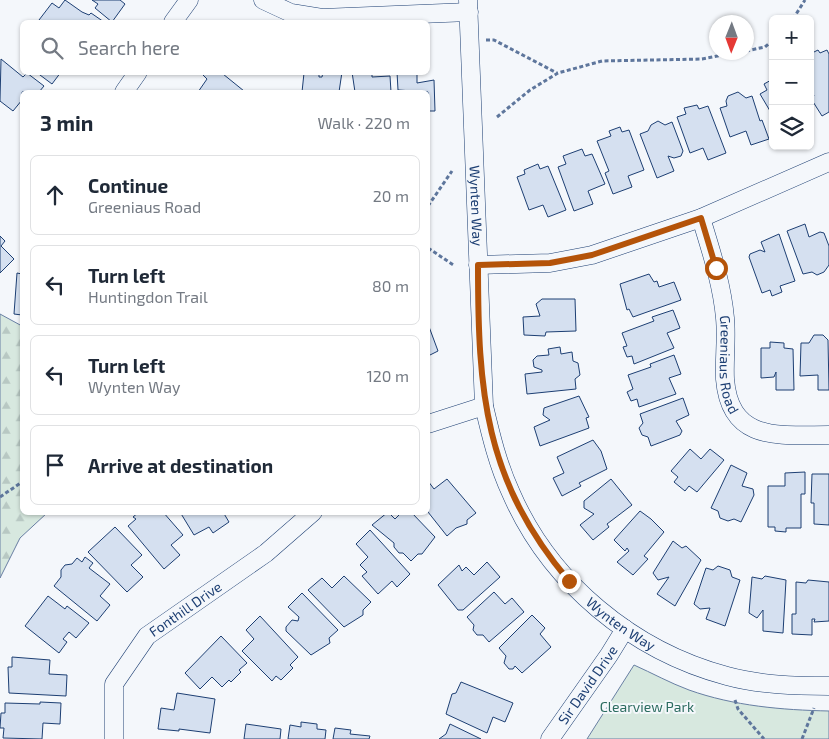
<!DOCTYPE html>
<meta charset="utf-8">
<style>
:root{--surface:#fff;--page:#f2f2f3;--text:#1f2937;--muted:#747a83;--line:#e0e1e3}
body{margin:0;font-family:"Exo 2",sans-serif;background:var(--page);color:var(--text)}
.controls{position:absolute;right:15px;top:15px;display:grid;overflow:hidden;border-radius:8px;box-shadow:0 1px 4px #0004}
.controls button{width:45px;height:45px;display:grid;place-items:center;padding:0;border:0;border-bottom:1px solid var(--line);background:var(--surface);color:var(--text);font:25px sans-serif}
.compass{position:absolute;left:709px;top:15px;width:45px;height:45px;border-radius:50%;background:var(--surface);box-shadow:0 1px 4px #0004;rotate:181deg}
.stop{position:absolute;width:15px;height:15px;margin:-11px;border:4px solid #b45309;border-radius:50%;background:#fff}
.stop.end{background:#b45309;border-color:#fff;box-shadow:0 1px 5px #0008}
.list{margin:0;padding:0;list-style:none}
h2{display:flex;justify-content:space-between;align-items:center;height:65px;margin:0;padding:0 20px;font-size:21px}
h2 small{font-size:16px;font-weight:400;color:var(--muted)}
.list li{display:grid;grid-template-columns:32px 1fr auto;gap:15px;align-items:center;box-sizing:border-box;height:80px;margin:0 10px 10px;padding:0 10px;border:1px solid var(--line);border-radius:8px}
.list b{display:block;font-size:19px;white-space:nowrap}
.list p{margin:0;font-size:16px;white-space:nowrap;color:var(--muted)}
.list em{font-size:16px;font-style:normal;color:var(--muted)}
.icon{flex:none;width:28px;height:28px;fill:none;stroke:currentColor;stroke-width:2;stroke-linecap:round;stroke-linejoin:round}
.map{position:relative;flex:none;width:829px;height:739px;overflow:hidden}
.search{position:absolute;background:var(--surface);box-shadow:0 1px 4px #0004;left:20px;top:20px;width:410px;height:55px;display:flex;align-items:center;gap:12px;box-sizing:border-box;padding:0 18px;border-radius:8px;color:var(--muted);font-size:19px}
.panel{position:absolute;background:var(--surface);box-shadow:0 1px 4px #0004;left:20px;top:90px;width:410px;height:425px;border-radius:8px}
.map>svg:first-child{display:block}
.forest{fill:url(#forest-firs);stroke:#687fa3}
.park{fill:#d7e8df;stroke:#687fa3}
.building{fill:#d5e0f0;stroke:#1d3f73}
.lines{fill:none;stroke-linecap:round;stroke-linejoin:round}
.minor-casing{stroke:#1d3f73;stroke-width:19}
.path{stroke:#5e769c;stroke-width:3;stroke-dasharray:4 2.5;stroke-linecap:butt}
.minor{stroke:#f4f7fb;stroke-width:18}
.route{stroke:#b45309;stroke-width:6}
.labels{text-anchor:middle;stroke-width:4;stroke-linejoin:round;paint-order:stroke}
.street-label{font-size:14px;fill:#1d3f73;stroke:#f4f7fb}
.park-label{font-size:14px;fill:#2c6c60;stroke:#f4f7fb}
</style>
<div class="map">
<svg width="829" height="739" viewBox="0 0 829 739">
<defs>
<pattern id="forest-firs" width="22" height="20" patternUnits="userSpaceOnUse" patternTransform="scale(1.25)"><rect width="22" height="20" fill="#d7e8df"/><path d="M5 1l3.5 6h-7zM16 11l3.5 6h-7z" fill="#b8c8c3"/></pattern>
</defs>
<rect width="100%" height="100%" fill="#f4f7fb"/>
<path class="forest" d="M0,314L22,326V512L47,513L20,538L0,578Z"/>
<path class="park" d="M634,665C652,673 670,683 689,690C734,706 782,710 829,711V739H587Z"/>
<path class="building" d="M65,0L82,12L89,15L91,13L104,22H43L39,20L52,3L59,8Z
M92,0H120L125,4L112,22L95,8L98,4Z
M818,50L820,53L827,50L829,54V112L822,116L810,97L814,96L810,88V54Z
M1,59L23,77L27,73L44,86L39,92H22V100L13,111L0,101Z
M36,72H61L52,84Z
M223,72V74L244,91L243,92H198L207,79L200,72Z
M323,72H342L339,92H302L304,73L319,74V77H322Z
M352,72H372V77L390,76L391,92H355Z
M397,72H417V83L434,80L435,111H429L428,115V92L398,90Z
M773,79V116L760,94L767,90L764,84Z
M738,92L746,98L752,96L760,121L762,120L769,139L751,145L746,131L730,137L720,108L727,106L726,101L728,96Z
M697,105L699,109L708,106L726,153L708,160L703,148L690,153L677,117L686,114L684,108Z
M658,121L665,125L672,122L683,151L681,156L674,158L668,156L674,171L657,178L640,134L648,131L651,125Z
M620,127L622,132L629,130L644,170L628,176L632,187L613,194L605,173L609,171L597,141L611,136L609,131Z
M582,149L585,156L592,154L605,184L588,191L593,204L574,211L558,167L566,164L563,156Z
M538,164L540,169L548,166L566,210L548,217L543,205L529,210L517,177L525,174L524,170Z
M805,224L809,237L820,232L824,233L829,246V265L824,272L817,275L812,272L803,274L787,231Z
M779,234L795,281L780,286L782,292L772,296L770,290L762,293L749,257L750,254L760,250L765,252L761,242Z
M0,236L5,241L1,246L14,259L0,273Z
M17,273L22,274V315L14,314Z
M649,274L654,282L657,281L659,287L674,282L681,300L633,317L629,309L627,310L620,284Z
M542,299H575L576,331L546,332L545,336L524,335L523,317L540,316L536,304Z
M673,310L680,328L667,333L674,348L634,364L632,356L627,357L623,347L627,346L622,333L654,321L652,317Z
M428,324L438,351L428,356Z
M814,335H823L828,340L829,390H818V375L800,376L801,343H809Z
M770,342L784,343V348L793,349L794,390H776V372L774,377L761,378V348H770Z
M560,347L561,354L572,352L573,361L578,363L580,375L575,379L576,389L527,394L525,374L542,372V370L534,367L533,360L537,356L549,355L548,349Z
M674,355L681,374L669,378L676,394L639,407L637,399L631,401L627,392L633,389L628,375L651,367L650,364Z
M579,396L589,417L586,418L589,428L540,446L534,427L550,420L543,415L544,408Z
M683,398L689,415L676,421L682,431L680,435L651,446L648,437L642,435L639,428L643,423L640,414Z
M593,440L601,451L607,469L579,483L581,486L562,496L553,478L564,473L557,457Z
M690,449L701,459L710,449L724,460L697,492L689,486L685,491L674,482L678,477L671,471Z
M731,465L747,473L742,486L753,489L754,495L741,522L734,519L728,521L720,518L718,511L711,508Z
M805,472V494H801V528H786V532L775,531V527H768V486H785V473Z
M812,474H829V525L814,524V503H811Z
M447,479L476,513L467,520V524L456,528L447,536L428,512V481L434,489Z
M611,479L632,505L607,524L609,527L593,540L580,525L594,514L584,508V501Z
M640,511L651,519L664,532L644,556L648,559L633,575L617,562L629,551L627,548L625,551L614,540Z
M139,512H163L183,535L171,545L180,555L164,569L128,526L136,519L133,517Z
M180,512H223L229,522L213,533L209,527L194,535Z
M388,512L395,519L402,512H411L435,537L422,554H418L411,561L403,553H399L394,547V543L372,525Z
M115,527L142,555L131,565L143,577L127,592L88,552Z
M370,530L410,574L397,587L392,581L378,594L362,576L367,572L360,565L368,557L356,544Z
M673,541L682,548L686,546L701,560L675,606L657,594L669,577L658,580L653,573Z
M85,557L93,563L89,568L110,584L100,596L110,605L97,621L54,586L61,577V570L65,565L72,564L77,558L82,562Z
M487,562L500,577L463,610H458L438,585L459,565L462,571L466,567L474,575Z
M718,566L730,570L732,577L740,580L725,626L706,619L710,608L700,609L694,604L706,568L713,570Z
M344,576L371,602L363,610V615L344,627L308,590L322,578L332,588Z
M765,576L786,580L783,633L763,631V610L757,618L749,613L752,577L762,579Z
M808,580L829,582V621L814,622L815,619H812V635L792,634V614H796V582L806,583Z
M494,592L505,604L512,598L524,612L489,642L483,635H477L473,630L474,625L467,617Z
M302,593L338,630L329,638L330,643L311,655L286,631V627L292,620L298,621L299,617L288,607Z
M48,596L65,609L67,606L89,623L76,638L69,632L63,639L67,642L59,653L25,626Z
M532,615L545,628L540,634L551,647L522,673L515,666L513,669H509L504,663L506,656L499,648Z
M260,616L298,657L290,665L293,668L281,680L276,676L272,681L242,651L254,639L246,630Z
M221,636L247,663L239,670L241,672L231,682L229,680L222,687L212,677L200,689L185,673Z
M12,657L50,660L49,674L67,675L66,696L9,693L8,667H12Z
M461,682L513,703L505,722L493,717L487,733L446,714L452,694L456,693Z
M177,693L215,699L210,733L179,729V731L158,729L161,708L174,710Z
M40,702L61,703L60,724L43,723L42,739L3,738L4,728H0L1,713H5V703L40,704Z
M301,722L317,724V729L326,730L325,739H288L290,725L301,727Z
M246,724L281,729L280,739H244Z
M450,724L481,739H439L446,734Z
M335,728L351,730L350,734L370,736L369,739H333Z"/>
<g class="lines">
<g class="minor-casing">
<g id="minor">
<path d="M263,0L291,13L322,18L469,12"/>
<path id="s1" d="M468,0L484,406C491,436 498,465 511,493C550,583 633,651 727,676C760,685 795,686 829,686"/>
<path d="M173,22L189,0"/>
<path d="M124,92L138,72"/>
<path id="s2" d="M701,218C711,251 722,284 725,318C727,338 724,359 725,379C730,443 780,435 829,435"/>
<path d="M478,265L550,263L592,255L701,218L829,162"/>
<path d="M428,424L484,406"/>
<path id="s3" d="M114,739V684L147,636L266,553L313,512"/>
<path id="s4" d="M550,739L609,655L625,629"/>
</g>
</g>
<path class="path" d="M793,19L805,0
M486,40H494L557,73
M746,51L765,47L773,40
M497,117L530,90L558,73L602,61L702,59L737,52
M428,206L452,171
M428,248L455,266
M0,497L22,482
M735,700L738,709L764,739
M802,739L814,708"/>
<use href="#minor" class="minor"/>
</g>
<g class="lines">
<path class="route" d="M569,581C484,480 478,391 478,265L550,263L592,255L701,218L716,268"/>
</g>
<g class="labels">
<g class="street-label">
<text dy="5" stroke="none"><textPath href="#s1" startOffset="206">Wynten Way</textPath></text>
<text dy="5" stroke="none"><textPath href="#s2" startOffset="150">Greeniaus Road</textPath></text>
<text dy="5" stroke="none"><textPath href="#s3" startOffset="160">Fonthill Drive</textPath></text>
<text dy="5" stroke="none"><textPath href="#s1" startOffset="671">Wynten Way</textPath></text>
<text dy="5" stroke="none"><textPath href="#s4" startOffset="66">Sir David Drive</textPath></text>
</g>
<g class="park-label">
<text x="647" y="712">Clearview Park</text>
</g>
</g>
</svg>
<div class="controls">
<button>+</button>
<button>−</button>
<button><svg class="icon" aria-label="layers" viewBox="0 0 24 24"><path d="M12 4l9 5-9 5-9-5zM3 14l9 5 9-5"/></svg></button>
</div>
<svg class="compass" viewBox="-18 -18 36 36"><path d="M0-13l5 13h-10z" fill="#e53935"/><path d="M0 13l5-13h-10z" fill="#747a83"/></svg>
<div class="stop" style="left:716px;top:268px"></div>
<div class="stop end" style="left:569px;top:581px"></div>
<div class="search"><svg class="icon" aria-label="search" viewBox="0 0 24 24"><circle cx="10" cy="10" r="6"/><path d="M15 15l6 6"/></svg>Search here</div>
<section class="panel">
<h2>3 min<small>Walk · 220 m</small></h2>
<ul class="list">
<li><svg class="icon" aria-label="ahead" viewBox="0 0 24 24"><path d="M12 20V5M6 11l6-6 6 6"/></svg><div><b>Continue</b><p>Greeniaus Road</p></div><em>20 m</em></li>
<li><svg class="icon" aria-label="left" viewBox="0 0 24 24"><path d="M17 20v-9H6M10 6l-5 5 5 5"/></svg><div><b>Turn left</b><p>Huntingdon Trail</p></div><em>80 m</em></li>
<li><svg class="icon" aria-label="left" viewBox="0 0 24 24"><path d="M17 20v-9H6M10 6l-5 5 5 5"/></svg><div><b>Turn left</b><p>Wynten Way</p></div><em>120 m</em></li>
<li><svg class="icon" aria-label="arrive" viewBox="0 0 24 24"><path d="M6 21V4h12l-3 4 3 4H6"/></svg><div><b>Arrive at destination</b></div></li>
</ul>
</section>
</div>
